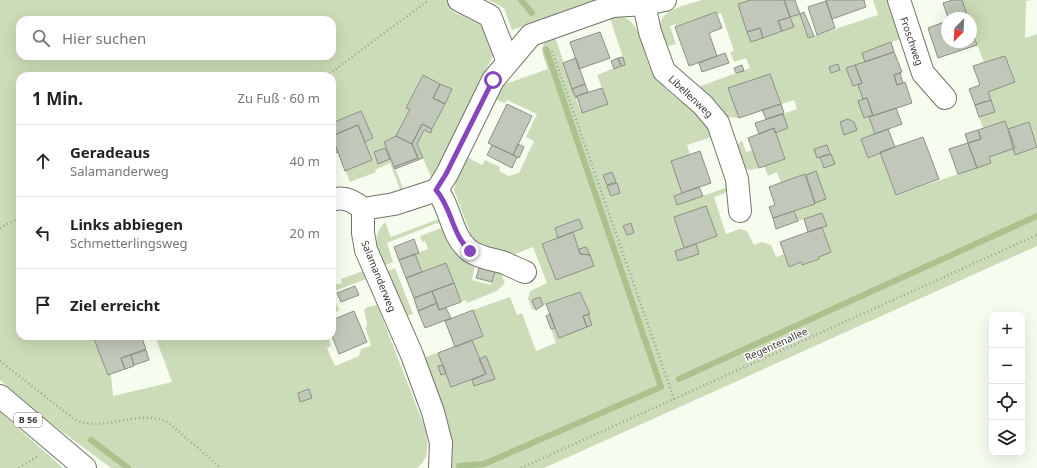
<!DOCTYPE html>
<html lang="de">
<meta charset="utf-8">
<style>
:root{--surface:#fff;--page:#f6f6f6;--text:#222;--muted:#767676;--line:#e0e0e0}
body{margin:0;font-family:"Noto Sans",sans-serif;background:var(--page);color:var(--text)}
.controls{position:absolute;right:12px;bottom:12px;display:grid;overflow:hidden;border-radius:8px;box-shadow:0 4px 16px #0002}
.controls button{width:36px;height:36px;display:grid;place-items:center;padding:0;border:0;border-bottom:1px solid var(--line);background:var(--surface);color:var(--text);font:20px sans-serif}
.compass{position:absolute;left:941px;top:12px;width:36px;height:36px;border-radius:50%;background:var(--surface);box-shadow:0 4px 16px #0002;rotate:204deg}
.stop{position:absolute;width:12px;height:12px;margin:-9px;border:3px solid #8647bd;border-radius:50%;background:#fff}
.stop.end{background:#8647bd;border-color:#fff;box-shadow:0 1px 4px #0008}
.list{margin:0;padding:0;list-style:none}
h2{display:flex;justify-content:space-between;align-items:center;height:52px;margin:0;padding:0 16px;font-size:17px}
h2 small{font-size:13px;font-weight:400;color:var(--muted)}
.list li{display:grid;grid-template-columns:26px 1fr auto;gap:12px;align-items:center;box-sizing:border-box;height:72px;padding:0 16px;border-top:1px solid var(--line)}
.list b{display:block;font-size:15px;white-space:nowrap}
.list p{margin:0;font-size:13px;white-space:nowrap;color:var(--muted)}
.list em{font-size:13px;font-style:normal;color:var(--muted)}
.icon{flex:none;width:22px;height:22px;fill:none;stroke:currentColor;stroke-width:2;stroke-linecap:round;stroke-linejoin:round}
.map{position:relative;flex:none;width:1037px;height:468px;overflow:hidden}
.search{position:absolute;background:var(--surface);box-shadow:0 4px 16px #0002;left:16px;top:16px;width:320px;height:44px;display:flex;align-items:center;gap:10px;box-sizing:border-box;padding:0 14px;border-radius:12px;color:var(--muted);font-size:15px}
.panel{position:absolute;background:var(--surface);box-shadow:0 4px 16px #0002;left:16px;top:72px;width:320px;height:268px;border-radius:12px}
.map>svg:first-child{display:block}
.green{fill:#ccdbb8;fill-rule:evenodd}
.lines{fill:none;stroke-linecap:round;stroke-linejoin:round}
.stream{stroke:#acc28c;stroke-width:6}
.building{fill:#c1c7b9;stroke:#8b9184}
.minor-casing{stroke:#707568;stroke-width:24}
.primary-casing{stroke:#707568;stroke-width:24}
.path{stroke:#9ca096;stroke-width:2.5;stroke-dasharray:1 3;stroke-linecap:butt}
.minor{stroke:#fff;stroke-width:22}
.primary{stroke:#fff;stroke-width:22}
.route{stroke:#8647bd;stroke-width:5}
.labels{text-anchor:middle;stroke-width:3;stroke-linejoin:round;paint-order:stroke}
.shield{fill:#fff;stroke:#747672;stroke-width:1}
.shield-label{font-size:9px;font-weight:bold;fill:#393b36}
.street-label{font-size:10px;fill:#393b36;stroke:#fff}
</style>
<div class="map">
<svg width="1037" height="468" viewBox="0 0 1037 468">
<rect width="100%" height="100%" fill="#f7fdee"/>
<path class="green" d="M0,0H455L450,10L482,26L493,56L434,174L431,177L417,144L424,130L431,133L452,89L422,75L407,107L410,109L396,136L385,142L404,191L401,192L390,163L375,170L376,172L350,182L332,138V76H20V336H101L94,339L108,375L111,374L113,396L172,382L155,336H328L331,346L327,348L335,366L359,356L361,349L371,346L366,329L367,323L364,310L367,307L377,305L424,425C428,442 432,456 417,468H111L52,424L0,380ZM20,20H332V56H20Z
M488,0H598L512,30L504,8Z
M702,0H784L790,17L800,14L808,38L878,15L873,0H887L900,39L862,53L865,62L846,68L853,86L858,85L863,99L859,101L864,118L869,117L875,134L861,139L868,158L881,153L896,195L991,163L989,157L1013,148L1016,154L1037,147V246L544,468H450L420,359L483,336L473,310L510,297L517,315L522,313L536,351L556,343L551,329L555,328L559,337L592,325L585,302L580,292L546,304L536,310L532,309L528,298L530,291L547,283L533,247L515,254L484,246L472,238L454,190L456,181L467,157L482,165L485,160L500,167L499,171L509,176L519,173L534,141L526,137L537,114L507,100L505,103L495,99L502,85L548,69C543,54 535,44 555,37L581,113L608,104L597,75L625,64L610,18C641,8 642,53 652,72C667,100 699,104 712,137L687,145L690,155L682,193L674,196L677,205L728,187L725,193L714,197L726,234L740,229L747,231L754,245L762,242L771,245L776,257L785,254L789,267L801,262L803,265L819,259V257L831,252L823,228L827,226L822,213L798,221L794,211L815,204L816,171L781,183L777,172L768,176L764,166L785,159L775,133L788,128L783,114L797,109L794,100L781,104L729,88L739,118L727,117L716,101L698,87L750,68L746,58L734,62L730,52L734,51L721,13L717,14L716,12L676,26L675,24L670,26L676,44L668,46L664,45C663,39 660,32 660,26C660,9 690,4 702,0Z
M962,0H1032L1026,1L1025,38L1037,34V145L1029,122L1008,129L1005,121L983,128L979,117L995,112L988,92L1015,82L1005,56L984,63L971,27V18H968Z
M742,140L746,152L753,150L759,168L751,170L745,169L737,145Z
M441,218L442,221L387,243L393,262L384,266C377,249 371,237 385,222L391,237Z
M444,227L475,265L472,280L491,285L495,270L501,274L505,283L497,291L467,303L466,300L461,302L446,263L422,272L415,254L428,249L425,241L422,242L420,236Z
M395,268L413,314L404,317L386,272Z
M363,271L366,279L332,292V286L342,283L341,279Z
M332,294L339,310L332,315Z
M0,412L63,468H0Z"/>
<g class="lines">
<path class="stream" d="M521,0L532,13
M679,379L1037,216
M91,440L128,468
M459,466L484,464L661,387L546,49"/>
</g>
<path class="building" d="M751,0H784L790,17L778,21L782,31L763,38L760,28L747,32L738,4Z
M784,0H795L800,14L790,17Z
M826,0H864L866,7L832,19Z
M953,0H962L967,15L957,18H948L943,3Z
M826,1L835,28L817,35L808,7Z
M716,12L722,28L709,33L717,56L689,66L675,27Z
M804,12L814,36L808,38L800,14Z
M967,15L968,18H957Z
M790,17L794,27L782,31L778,21Z
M947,21V42H971V27L977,45L938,58L928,28Z
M760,28L763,38L751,42L747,32Z
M600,32L610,58L579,69L570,42Z
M891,42L894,52L865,62L862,53Z
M894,52L902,72L894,75L897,85L905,82L912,103L873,116L867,98L863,99L858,85L862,83L855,65Z
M725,53L729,63L702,72L699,63Z
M1005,56L1015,82L988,92L991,100L975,105L969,89L980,85L973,66Z
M623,57L625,65L621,66L618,58Z
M576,58L585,84L572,89L563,63Z
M618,58L621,66L614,69L611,61Z
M838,64L840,70L831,73L829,67Z
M742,65L744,71L736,73L734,68Z
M855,65L862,83L853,86L846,68Z
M900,73L903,83L897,85L894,75Z
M770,74L781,104L739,118L728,88Z
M423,75L440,84L433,98L445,104L432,129L422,124L412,144L396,136L410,109L406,108Z
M440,84L452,89L445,104L433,98Z
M585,84L588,92L577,96L576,98L572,89Z
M602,88L608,104L582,113L577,96Z
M867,98L873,115L864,118L858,101Z
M991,100L995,112L979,117L975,105Z
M507,104L532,116L513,155L488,143Z
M781,104L784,113L766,119L762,110Z
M896,108L902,124L875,134L869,117Z
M361,111L373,138L365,142L358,125L332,136V123Z
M783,114L788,128L775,133L774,128L759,134L755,123Z
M848,119L854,122L857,130L844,135L840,122Z
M1005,121L1015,148L989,157L991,163L977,168L968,143L981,139L978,130Z
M1029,122L1037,147L1015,155L1008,129Z
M422,124L432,129L431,133L424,130L417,144L423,158L395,169L394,167L418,158L412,144Z
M358,125L372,160L345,171L332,136Z
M774,128L785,159L759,168L748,138Z
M888,129L895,147L868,158L861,139Z
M978,130L981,139L968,143L965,134Z
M396,136L412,144L418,158L394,167L384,142Z
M923,137L939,179L896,195L880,152Z
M332,138L338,152L332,154Z
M968,143L977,168L958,174L949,149Z
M518,144L524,147L519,158L513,155Z
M492,145L517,157L512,168L487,155Z
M827,145L830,154L817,158L814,149Z
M385,148L390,159L378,164L374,152Z
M700,151L711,183L682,193L671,161Z
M831,154L835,164L824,168L820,157Z
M816,171L826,199L815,203L806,175Z
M612,172L616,182L607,185L603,175Z
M805,174L815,204L773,218L769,207L775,205L769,187Z
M617,183L620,193L611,196L607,186Z
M699,187L703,196L677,205L674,196Z
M706,206L717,236L684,248L674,217Z
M794,211L798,221L776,229L773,218Z
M822,213L827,226L808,232L804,219Z
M579,219L583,228L558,238L555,228Z
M631,223L634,233L627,235L623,226Z
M822,227L831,252L819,257V259L802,265L801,262L789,267L780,242Z
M573,232L580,254L590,255L594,266L556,280L542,244Z
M414,239L419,253L399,260L394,247Z
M696,244L699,254L678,261L675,251Z
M586,247L590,255L580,254L579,249Z
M415,254L422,272L406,278L399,260Z
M446,263L454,283L414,298L406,278Z
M479,268L495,272L492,282L476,278Z
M332,274L336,285L332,286Z
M454,283L461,302L439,310L432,291Z
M355,286L359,295L341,302L337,293Z
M432,291L437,303L418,311L414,298Z
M580,292L590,314L583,316L587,327L559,338L546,304Z
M540,297L543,305L536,310L532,300Z
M437,303L439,310L446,308L451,318L425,328L418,311Z
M473,310L483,336L455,347L445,321Z
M354,311L367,342L339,354L332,336V320Z
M550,314L555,328L551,329L546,316Z
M588,314L592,325L587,327L583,316Z
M101,336H141L146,349L121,358L125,369L108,375L94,339Z
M472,340L486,374L451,387L438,353Z
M146,350L149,360L134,365L131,355Z
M131,355L134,366L125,369L121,358Z
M486,356L495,379L474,386L472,380L486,374L479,359Z
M443,365L446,373L441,375L438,366Z
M309,389L312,398L300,402L298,393Z"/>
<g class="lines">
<g class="minor-casing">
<path id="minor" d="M459,0L490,16L508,62
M899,0L923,73L945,98
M644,4L650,32L664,71L703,105L718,123L737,179L740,211
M437,190C451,207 451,237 470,251C480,258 491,259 502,262C510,265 517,269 525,272
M332,200C343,196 354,201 363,209
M363,209L394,204L437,190L447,174L493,80L531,35L613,6L644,4L665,0
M363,209V233L366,250L412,355L433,412L441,443L440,468"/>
</g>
<g class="primary-casing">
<path id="primary" d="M0,396L85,468"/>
</g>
<path class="path" d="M552,51L674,399
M326,76L429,0
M0,228L20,217
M0,361L74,419C104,434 139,407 169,423L221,468
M19,468L38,456
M521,468L1037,235"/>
<use href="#minor" class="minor"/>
<use href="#primary" class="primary"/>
</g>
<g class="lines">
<path class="route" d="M470,251C452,235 452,208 436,190L446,174L493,80"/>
</g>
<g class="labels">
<rect class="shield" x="14" y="413" width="28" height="14" rx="3"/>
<g class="shield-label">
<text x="28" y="423">B 56</text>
</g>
<g class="street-label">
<text transform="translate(912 41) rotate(71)" y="4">Froschweg</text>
<text transform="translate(691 96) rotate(43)" y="4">Libellenweg</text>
<text transform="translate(379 276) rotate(68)" y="4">Salamanderweg</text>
<text transform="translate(776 344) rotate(-24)" y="4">Regentenallee</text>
</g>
</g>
</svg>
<div class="controls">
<button>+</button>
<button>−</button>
<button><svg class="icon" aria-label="locate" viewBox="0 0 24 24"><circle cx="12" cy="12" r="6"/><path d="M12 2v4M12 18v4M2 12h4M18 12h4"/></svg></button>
<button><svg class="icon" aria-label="layers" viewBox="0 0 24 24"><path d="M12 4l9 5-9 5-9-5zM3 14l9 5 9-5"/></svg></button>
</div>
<svg class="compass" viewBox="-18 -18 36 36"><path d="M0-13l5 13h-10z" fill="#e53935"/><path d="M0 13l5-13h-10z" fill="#767676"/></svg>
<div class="stop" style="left:493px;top:80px"></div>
<div class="stop end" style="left:470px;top:251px"></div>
<div class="search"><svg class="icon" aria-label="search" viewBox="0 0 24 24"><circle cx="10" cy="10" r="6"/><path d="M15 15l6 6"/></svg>Hier suchen</div>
<section class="panel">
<h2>1 Min.<small>Zu Fuß · 60 m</small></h2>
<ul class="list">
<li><svg class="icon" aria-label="ahead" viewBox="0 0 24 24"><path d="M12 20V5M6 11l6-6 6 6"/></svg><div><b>Geradeaus</b><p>Salamanderweg</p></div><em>40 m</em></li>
<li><svg class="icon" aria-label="left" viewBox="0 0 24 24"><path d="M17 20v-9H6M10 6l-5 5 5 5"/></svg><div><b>Links abbiegen</b><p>Schmetterlingsweg</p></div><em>20 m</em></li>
<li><svg class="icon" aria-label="arrive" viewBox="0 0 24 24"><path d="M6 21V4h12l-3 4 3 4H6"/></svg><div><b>Ziel erreicht</b></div></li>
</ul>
</section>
</div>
